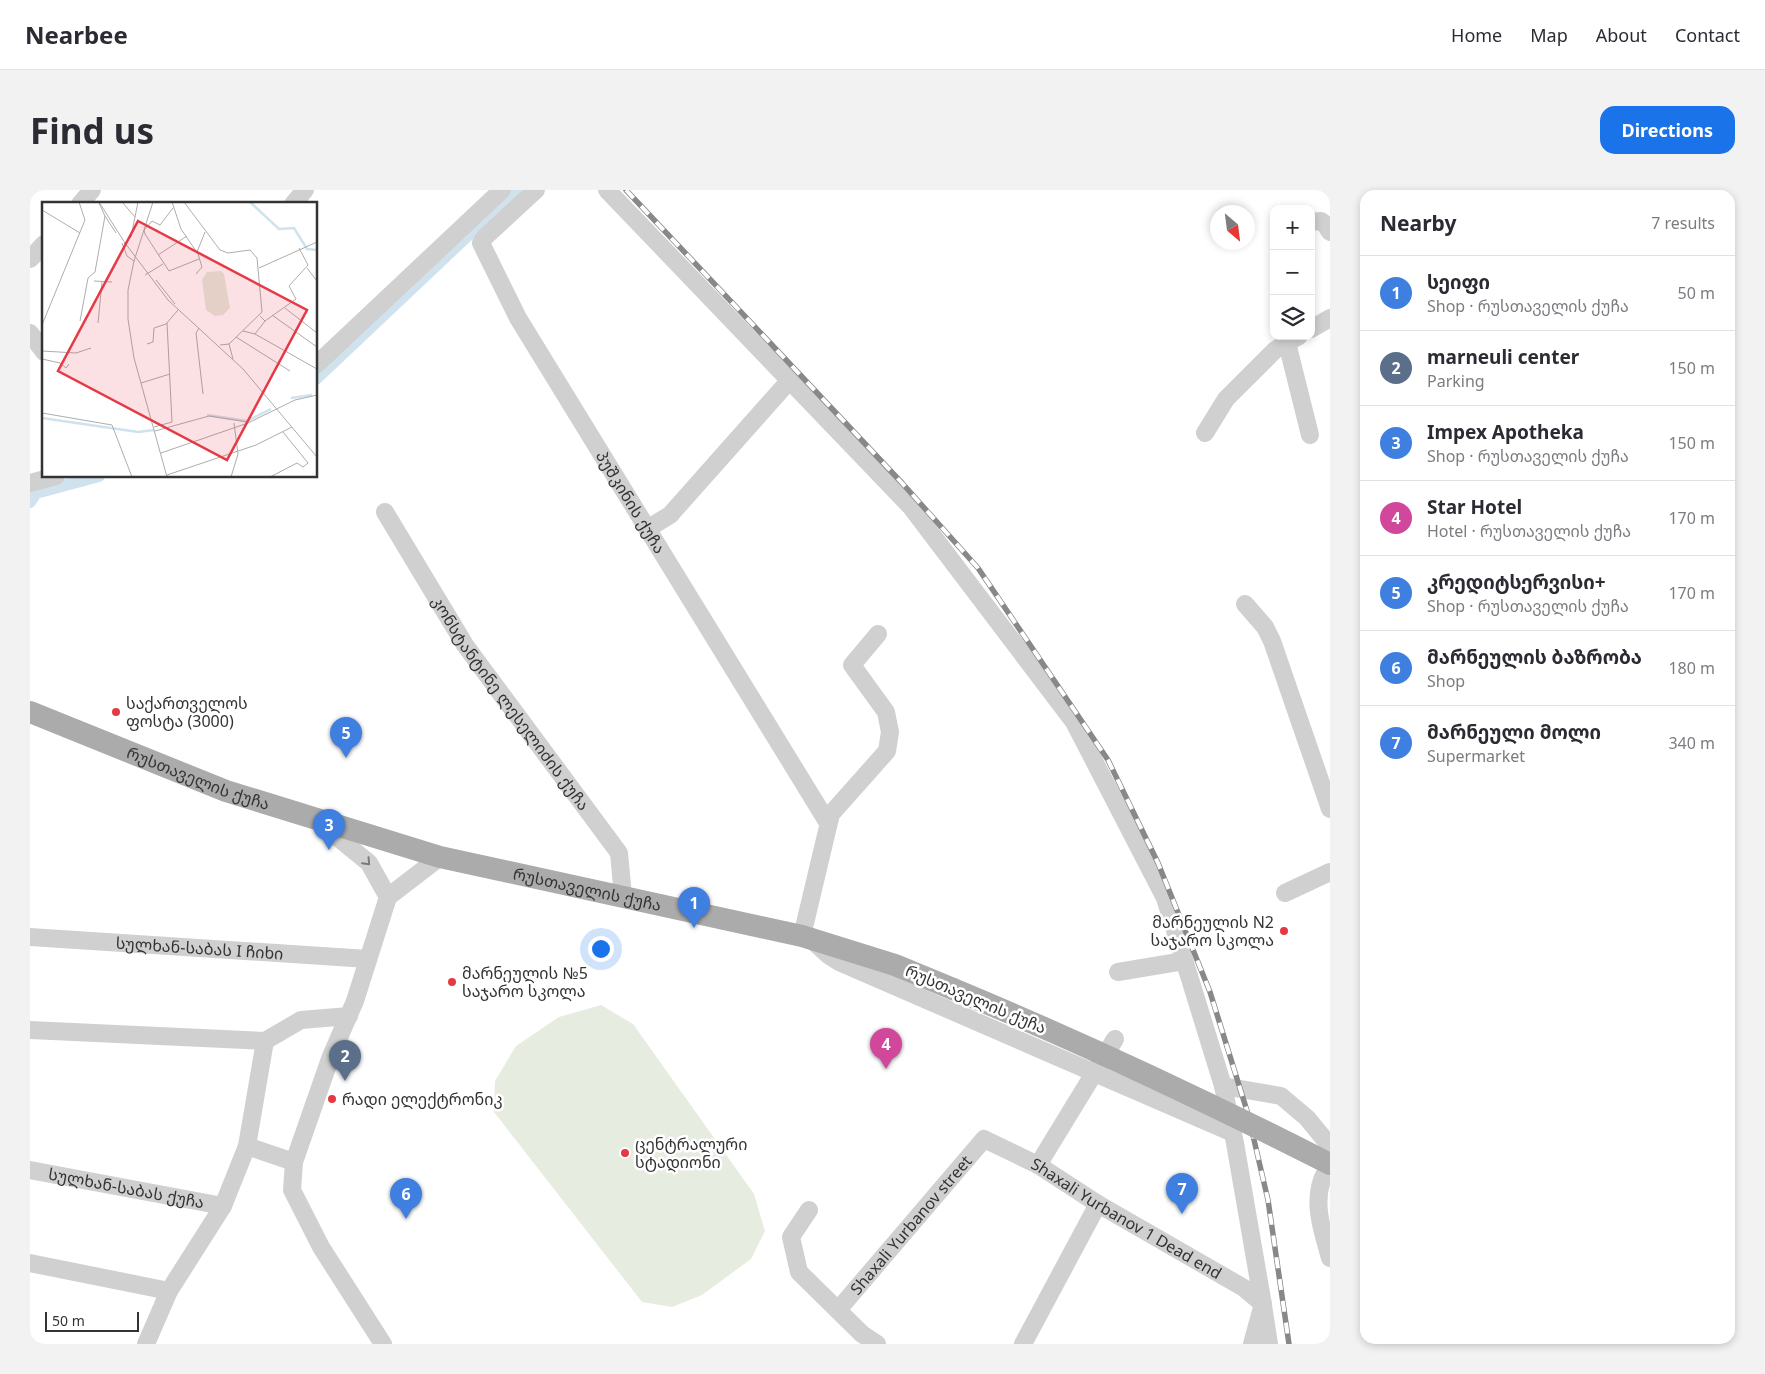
<!DOCTYPE html>
<meta charset="utf-8">
<style>
:root{--surface:#fff;--page:#f2f2f3;--text:#2b2b33;--muted:#7c7c81;--line:#e1e1e2;--accent:#1a73e8}
body{margin:0;font-family:"Noto Sans","Noto Sans Georgian",sans-serif;background:var(--page);color:var(--text)}
.controls{position:absolute;right:15px;top:15px;display:grid;overflow:hidden;border-radius:10px;box-shadow:0 2px 8px #0003}
.controls button{width:45px;height:45px;display:grid;place-items:center;padding:0;border:0;border-bottom:1px solid var(--line);background:var(--surface);color:var(--text);font:25px sans-serif}
.compass{position:absolute;left:1180px;top:15px;width:45px;height:45px;border-radius:50%;background:var(--surface);box-shadow:0 2px 8px #0003;rotate:152deg}
.scale{position:absolute;left:15px;bottom:12px;width:94px;box-sizing:border-box;padding-left:5px;border:2px solid #333;border-top:0;font-size:14px;line-height:18px;white-space:nowrap;color:#333;-webkit-text-stroke:4px #fff;paint-order:stroke}
.you{position:absolute;left:570px;top:758px;width:18px;height:18px;margin:-12px;border:4px solid #fff;border-radius:50%;background:#1a73e8;box-shadow:0 0 0 8px #1a73e833}
.badge{display:grid;place-items:center;width:32px;height:32px;border-radius:50%;background:var(--accent);color:#fff;font-size:16px;font-weight:700}
.pin{position:absolute;translate:-50% -41px;filter:drop-shadow(0 1px 2px #0008)}
.pin::after{content:'';position:absolute;top:26px;width:18px;height:15px;background:inherit;clip-path:polygon(0 0,100% 0,50% 100%)}
.list{margin:0;padding:0;list-style:none}
h2{display:flex;justify-content:space-between;align-items:center;height:65px;margin:0;padding:0 20px;font-size:21px}
h2 small{font-size:16px;font-weight:400;color:var(--muted)}
.list li{display:grid;grid-template-columns:32px 1fr auto;gap:15px;align-items:center;box-sizing:border-box;height:75px;padding:0 20px;border-top:1px solid var(--line)}
.list b{display:block;font-size:19px;white-space:nowrap}
.list p{margin:0;font-size:16px;white-space:nowrap;color:var(--muted)}
.list em{font-size:16px;font-style:normal;color:var(--muted)}
.icon{flex:none;width:28px;height:28px;fill:none;stroke:currentColor;stroke-width:2;stroke-linecap:round;stroke-linejoin:round}
.map{position:relative;flex:none;width:1300px;height:1154px;overflow:hidden;border-radius:15px}
header{display:flex;align-items:center;gap:30px;box-sizing:border-box;height:70px;padding:0 25px;background:var(--surface);border-bottom:1px solid var(--line)}
header strong{font-size:24px}
nav{display:flex;gap:28px;margin-inline-start:auto;font-size:18px}
.intro{display:flex;align-items:center;justify-content:space-between;box-sizing:border-box;height:120px;padding:0 30px}
h1{margin:0;font-size:35px}
.button{padding:12px 22px;border-radius:15px;background:var(--accent);color:#fff;font-size:18px;font-weight:700}
main{display:flex;gap:30px;padding:0 30px}
aside{flex:1;background:var(--surface);border-radius:15px;box-shadow:0 2px 8px #0003}
.map>svg:first-child{display:block}
.green{fill:#e6ecdf}
.lines{fill:none;stroke-linecap:round;stroke-linejoin:round}
.canal{stroke:#cfe2ee;stroke-width:12}
.minor{stroke:#d0d0d0;stroke-width:18}
.major{stroke:#ababab;stroke-width:22}
.rail-casing{stroke:#888;stroke-width:5.5}
.rail{stroke:#fff;stroke-width:4;stroke-dasharray:11;stroke-linecap:butt}
.major-bridge{stroke:#ababab;stroke-width:22}
.oneway{stroke:#7a7a7a}
.poi-dot{fill:#e63946;stroke:#fff;stroke-width:2}
.labels{text-anchor:middle;stroke-width:5;stroke-linejoin:round;paint-order:stroke}
.street-label{font-size:16px;fill:#333;stroke:#fff}
.poi-label{font-size:16px;fill:#333;stroke:#fff;text-anchor:start}
.inset-river{fill:none;stroke:#cfe2ee;stroke-width:2.5}
.inset-road{fill:none;stroke:#adadad;stroke-width:1}
.view{fill:#e63946;fill-opacity:0.15;stroke:#e63946;stroke-width:2.5}
.inset-edge{fill:none;stroke:#333;stroke-width:2.5}
</style>
<header>
<strong>Nearbee</strong>
<nav><a>Home</a><a>Map</a><a>About</a><a>Contact</a></nav>
</header>
<div class="intro"><h1>Find us</h1><a class="button">Directions</a></div>
<main>
<div class="map">
<svg width="1300" height="1154" viewBox="0 0 1300 1154">
<rect width="100%" height="100%" fill="#fff"/>
<path class="green" d="M571,815L603,834L724,1004L735,1041L721,1069L672,1105L642,1117L612,1112L464,922L465,891L486,856L529,827Z"/>
<g class="lines">
<path class="canal" d="M286,189L486,0
M0,312L6,303L69,286"/>
<g class="minor">
<path id="s1" d="M506,0L455,47L451,53L488,128L798,633"/>
<path d="M577,0L881,317L1044,532L1135,708L1193,896L1205,953L1232,1109L1239,1154"/>
<path d="M50,14L62,0"/>
<path d="M263,14L275,0"/>
<path d="M1281,32L1291,31L1295,34L1300,42"/>
<path d="M0,69L14,54"/>
<path d="M1281,139L1300,128"/>
<path d="M0,143L14,162"/>
<path d="M1257,153L1280,245"/>
<path d="M286,175L472,0"/>
<path d="M1175,243L1196,209L1245,160L1269,146"/>
<path d="M0,293L26,286"/>
<path id="s2" d="M355,322L435,455L589,663L593,706"/>
<path d="M617,339L640,325L759,191"/>
<path d="M1215,414L1235,437L1242,451L1300,619"/>
<path d="M290,633L339,673L358,707"/>
<path d="M1255,703L1300,682"/>
<path d="M772,746L801,624L857,561L860,542L856,522L822,475L848,444"/>
<path id="s3" d="M0,747L338,769"/>
<path d="M784,752L798,765L809,772L1203,943"/>
<path d="M1088,782L1154,771"/>
<path d="M0,840L235,851L271,830L319,826"/>
<path d="M1193,896L1251,906L1277,928L1300,956"/>
<path d="M217,956L235,851"/>
<path d="M1008,975L1085,849"/>
<path d="M1300,977C1297,981 1293,985 1292,990C1283,1015 1293,1043 1300,1068"/>
<path id="s4" d="M0,980L193,1016"/>
<path d="M779,1020L761,1047L769,1082L832,1144L847,1154"/>
<path d="M0,1073L139,1101"/>
<path id="s5" d="M808,1120L954,949L1008,975L1068,1014L1214,1098L1233,1114L1222,1154"/>
<path d="M116,1154L139,1101L193,1016L217,956L264,972"/>
<path d="M353,1154L291,1057L262,1000L264,972L301,866L325,811L358,707L410,667"/>
<path d="M993,1154L1068,1014"/>
</g>
<path class="major" id="s6" d="M0,522L196,601L410,667L772,746L865,775L923,799"/>
<g class="rail-casing">
<path id="rail" d="M596,0L872,293L948,378L1078,570L1128,673L1180,802L1218,924L1238,1010L1259,1154"/>
</g>
<use href="#rail" class="rail"/>
<path class="major-bridge" d="M923,799C1051,852 1176,911 1300,974"/>
</g>
<defs><path id="oneway-chevron" d="M-2-3.5L2.5 0L-2 3.5" fill="none" stroke-width="1.6" stroke-linecap="round" stroke-linejoin="round" transform="scale(1.25)"/></defs>
<use class="oneway" href="#oneway-chevron" transform="translate(337 672) rotate(47)"/>
<g class="poi-dot">
<circle cx="86" cy="522" r="5"/>
<circle cx="1254" cy="741" r="5"/>
<circle cx="422" cy="792" r="5"/>
<circle cx="302" cy="909" r="5"/>
<circle cx="595" cy="963" r="5"/>
</g>
<g class="labels">
<g class="street-label">
<text dy="6" stroke="none"><textPath href="#s1" startOffset="376">პუშკინის ქუჩა</textPath></text>
<text dy="6" stroke="none"><textPath href="#s2" startOffset="229">კონსტანტინე ლესელიძის ქუჩა</textPath></text>
<text dy="6" stroke="none"><textPath href="#s6" startOffset="181">რუსთაველის ქუჩა</textPath></text>
<text dy="6" stroke="none"><textPath href="#s6" startOffset="586">რუსთაველის ქუჩა</textPath></text>
<text dy="6" stroke="none"><textPath href="#s3" startOffset="170">სულხან-საბას I ჩიხი</textPath></text>
<text transform="translate(946 809) rotate(23)" y="6">რუსთაველის ქუჩა</text>
<text dy="6" stroke="none"><textPath href="#s4" startOffset="98">სულხან-საბას ქუჩა</textPath></text>
<text dy="6" stroke="none"><textPath href="#s5" startOffset="388">Shaxali Yurbanov 1 Dead end</textPath></text>
<text dy="6" stroke="none"><textPath href="#s5" startOffset="112">Shaxali Yurbanov street</textPath></text>
</g>
<g class="poi-label">
<text x="96" y="519">საქართველოს<tspan x="96" dy="18">ფოსტა (3000)</tspan></text>
<text x="1244" y="738" text-anchor="end">მარნეულის N2<tspan x="1244" dy="18">საჯარო სკოლა</tspan></text>
<text x="432" y="789">მარნეულის №5<tspan x="432" dy="18">საჯარო სკოლა</tspan></text>
<text x="312" y="915">რადი ელექტრონიკ</text>
<text x="605" y="960">ცენტრალური<tspan x="605" dy="18">სტადიონი</tspan></text>
</g>
</g>
<g transform="translate(12 12)">
<rect width="275" height="275" fill="#fff"/>
<path d="M179,69L182,72L188,106L181,113L173,114L164,108L160,78L165,70Z" fill="#e6ecdf"/>
<path class="inset-river" d="M208,0L237,27L252,26L265,47L275,48M249,196L270,193M165,213L205,219L229,207M0,216L96,230L112,228"/>
<path class="inset-road" d="M57,0L83,41L126,98L201,167L275,255M80,0L93,15M111,0L92,59L86,88V117L92,156L125,275M130,0L139,27L156,52L160,65L154,72M142,0L178,48L186,51L208,48L215,56L220,110L187,142L178,143M131,6L118,23L110,19L102,28L103,32L127,69L157,57M0,8L38,31M63,14L74,31M80,41L85,54L92,59M82,42L89,35L96,0M155,50L163,30M116,53L145,34M217,66L275,40M265,66L275,79M103,73L121,62M114,78L133,102M52,79L70,80M243,106L275,131M230,113L275,145M218,114L223,119L254,97L247,84L266,63L257,46M38,119L46,76L53,70L63,14L57,1M56,121L60,80M0,123L43,18L37,0M157,126L154,131L161,192M201,129L213,132L275,167M213,132L223,119M194,135L248,169M105,142L111,140L112,126L124,122L136,108M187,142L191,157M0,149L34,151L49,146M0,157L18,161L24,166L27,162M99,181L128,172M0,211L70,223L90,275M112,225L130,220L125,121M113,229L167,214L205,220M119,251L206,221L253,198L275,193M125,273L214,243L250,225M189,275L196,252L192,221M228,275L255,261L261,265L266,261L241,230"/>
<path class="view" d="M96,19L265,108L185,258L16,169Z"/>
<rect width="275" height="275" class="inset-edge"/>
</g>
</svg>
<div class="controls">
<button>+</button>
<button>−</button>
<button><svg class="icon" aria-label="layers" viewBox="0 0 24 24"><path d="M12 4l9 5-9 5-9-5zM3 14l9 5 9-5"/></svg></button>
</div>
<svg class="compass" viewBox="-18 -18 36 36"><path d="M0-13l5 13h-10z" fill="#e53935"/><path d="M0 13l5-13h-10z" fill="#7c7c81"/></svg>
<div class="scale">50 m</div>
<div class="you"></div>
<div class="pin badge" style="left:664px;top:738px;background:#3f7fe0">1</div>
<div class="pin badge" style="left:315px;top:891px;background:#5c6f8a">2</div>
<div class="pin badge" style="left:299px;top:660px;background:#3f7fe0">3</div>
<div class="pin badge" style="left:856px;top:879px;background:#d1479c">4</div>
<div class="pin badge" style="left:316px;top:568px;background:#3f7fe0">5</div>
<div class="pin badge" style="left:376px;top:1029px;background:#3f7fe0">6</div>
<div class="pin badge" style="left:1152px;top:1024px;background:#3f7fe0">7</div>
</div>
<aside>
<h2>Nearby<small>7 results</small></h2>
<ul class="list">
<li><span class="badge" style="background:#3f7fe0">1</span><div><b>სეიფი</b><p>Shop · რუსთაველის ქუჩა</p></div><em>50 m</em></li>
<li><span class="badge" style="background:#5c6f8a">2</span><div><b>marneuli center</b><p>Parking</p></div><em>150 m</em></li>
<li><span class="badge" style="background:#3f7fe0">3</span><div><b>Impex Apotheka</b><p>Shop · რუსთაველის ქუჩა</p></div><em>150 m</em></li>
<li><span class="badge" style="background:#d1479c">4</span><div><b>Star Hotel</b><p>Hotel · რუსთაველის ქუჩა</p></div><em>170 m</em></li>
<li><span class="badge" style="background:#3f7fe0">5</span><div><b>კრედიტსერვისი+</b><p>Shop · რუსთაველის ქუჩა</p></div><em>170 m</em></li>
<li><span class="badge" style="background:#3f7fe0">6</span><div><b>მარნეულის ბაზრობა</b><p>Shop</p></div><em>180 m</em></li>
<li><span class="badge" style="background:#3f7fe0">7</span><div><b>მარნეული მოლი</b><p>Supermarket</p></div><em>340 m</em></li>
</ul>
</aside>
</main>
